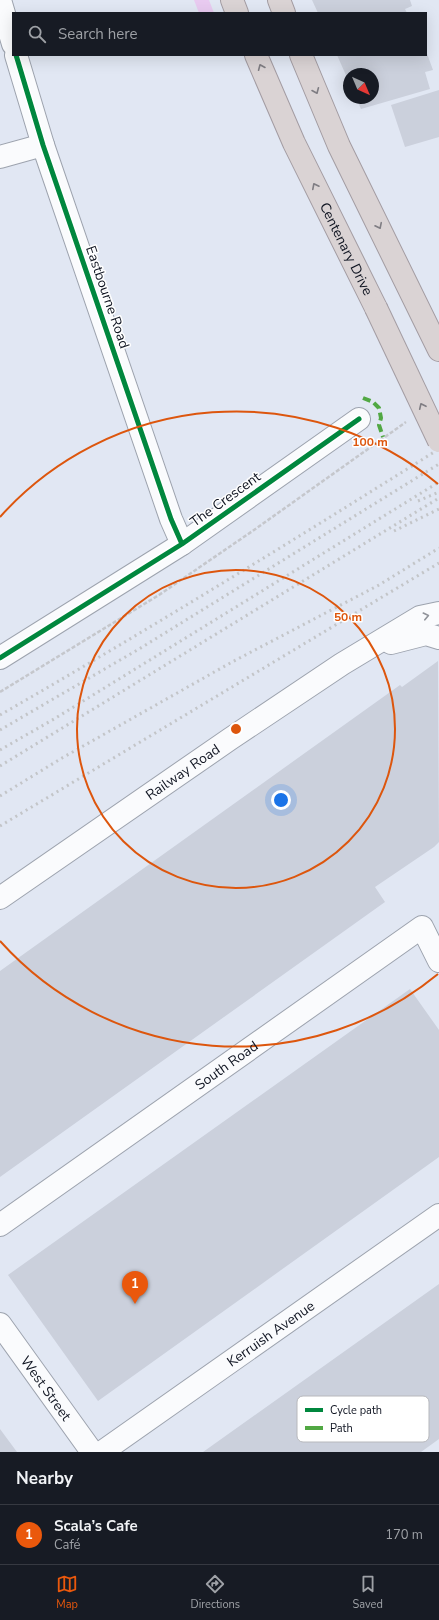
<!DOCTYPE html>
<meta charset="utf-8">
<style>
:root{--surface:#171b24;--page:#20242c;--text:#f1f3f6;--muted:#9ea1a6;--line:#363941;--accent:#ea580c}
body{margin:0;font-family:"Nunito Sans",sans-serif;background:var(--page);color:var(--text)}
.compass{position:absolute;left:343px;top:68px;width:36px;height:36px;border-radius:50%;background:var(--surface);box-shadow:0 4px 16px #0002;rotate:136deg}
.you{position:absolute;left:281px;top:800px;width:14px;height:14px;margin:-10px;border:3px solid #fff;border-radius:50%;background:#1a73e8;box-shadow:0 0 0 6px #1a73e833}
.badge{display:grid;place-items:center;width:26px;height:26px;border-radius:50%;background:var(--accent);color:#fff;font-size:13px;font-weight:700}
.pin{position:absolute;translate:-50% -33px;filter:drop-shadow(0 1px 2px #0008)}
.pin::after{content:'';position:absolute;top:21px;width:14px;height:12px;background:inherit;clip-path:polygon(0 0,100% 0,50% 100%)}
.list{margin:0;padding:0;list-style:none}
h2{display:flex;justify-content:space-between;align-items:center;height:52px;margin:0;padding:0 16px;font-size:17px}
h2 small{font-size:13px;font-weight:400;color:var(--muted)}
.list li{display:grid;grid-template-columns:26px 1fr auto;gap:12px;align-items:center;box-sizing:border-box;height:60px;padding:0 16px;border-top:1px solid var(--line)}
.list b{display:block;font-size:15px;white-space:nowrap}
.list p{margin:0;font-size:13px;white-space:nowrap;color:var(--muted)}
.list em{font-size:13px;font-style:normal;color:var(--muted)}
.icon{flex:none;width:22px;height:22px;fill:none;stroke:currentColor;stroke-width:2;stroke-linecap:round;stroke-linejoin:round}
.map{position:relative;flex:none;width:439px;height:1452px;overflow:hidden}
.search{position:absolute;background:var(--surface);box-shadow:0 4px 16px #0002;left:12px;right:12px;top:12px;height:44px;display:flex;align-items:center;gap:10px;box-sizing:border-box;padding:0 14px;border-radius:0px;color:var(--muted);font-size:15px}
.sheet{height:112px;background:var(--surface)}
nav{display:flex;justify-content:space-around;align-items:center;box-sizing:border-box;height:56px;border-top:1px solid var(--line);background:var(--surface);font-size:11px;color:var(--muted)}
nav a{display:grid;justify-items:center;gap:2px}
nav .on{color:var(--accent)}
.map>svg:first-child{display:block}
.green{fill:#e8caf0}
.building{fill:#cbd0dc}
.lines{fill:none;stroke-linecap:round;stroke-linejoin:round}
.minor-casing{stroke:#9da3ae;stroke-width:24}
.highway-casing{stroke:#a39ca2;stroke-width:24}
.path{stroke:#c5c7cc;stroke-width:2.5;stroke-dasharray:4 2;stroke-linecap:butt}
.minor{stroke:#fafbfd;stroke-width:22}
.highway{stroke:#dad3d4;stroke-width:22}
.rail{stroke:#c3c5c8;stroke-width:3;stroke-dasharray:2 4;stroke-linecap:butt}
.highway-bridge-casing{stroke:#a39ca2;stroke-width:24;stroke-linecap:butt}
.highway-bridge{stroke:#dad3d4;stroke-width:22}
.quiet{stroke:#51a843;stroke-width:4;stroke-dasharray:8 4;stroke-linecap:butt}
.cycleway-casing{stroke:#fff;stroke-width:8}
.cycleway{stroke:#00873e;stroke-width:5}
.oneway{stroke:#7f7d83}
.oneway2{stroke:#90939a}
.ring{fill:none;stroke:#dd560d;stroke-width:2}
.labels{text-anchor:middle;stroke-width:3;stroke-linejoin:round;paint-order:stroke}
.street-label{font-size:14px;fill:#0f1421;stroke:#fff}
.key{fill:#fff;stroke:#b7b8bc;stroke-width:1}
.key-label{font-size:11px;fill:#0f1421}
.centre{fill:#dd560d;stroke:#fff;stroke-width:2}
.ring-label{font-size:12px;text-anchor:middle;font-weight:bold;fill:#dd560d;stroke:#fff;stroke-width:3;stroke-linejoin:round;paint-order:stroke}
</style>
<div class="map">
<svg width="439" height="1452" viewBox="0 0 439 1452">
<rect width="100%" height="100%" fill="#e1e7f3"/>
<path class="green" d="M194,0H209L214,13H199Z"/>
<path class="building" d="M312,0H410L412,6L405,9L407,13H318Z
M426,51L433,70L425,72L430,89L361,109L356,98H373V74H349V82L337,55H426Z
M439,90V137L405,147L391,105Z
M438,661L439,842L434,847L375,887L385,902L0,1177V971L400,685L402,687Z
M410,989L439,1030V1157L98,1401L8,1275Z
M439,1284V1439L421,1452H203Z
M0,1429L17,1452H0Z"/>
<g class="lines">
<g class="minor-casing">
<g id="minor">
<path d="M0,0L13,44"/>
<path d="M16,55L43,145L171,519L182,544"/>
<path d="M0,157L43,145"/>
<path d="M391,643L426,634L439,638"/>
<path d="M0,658L182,544L359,419"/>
<path id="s1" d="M0,898L230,739L342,664L420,617L439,613"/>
<path id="s2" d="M0,1225L422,927L439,961"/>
<path id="s3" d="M0,1324L92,1452"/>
<path id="s4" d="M102,1452L439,1215"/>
</g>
</g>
<g class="highway-casing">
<g id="highway">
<path d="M232,0L237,13"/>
<path d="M279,0L284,13"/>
<path id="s5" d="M256,55L294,143L376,308"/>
<path d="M301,55L339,146L439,350"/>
</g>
</g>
<path class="path" d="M0,692L159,595L254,530L406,422"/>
<use href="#minor" class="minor"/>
<use href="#highway" class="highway"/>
<path class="rail" d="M418,501L439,492
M394,531L439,509
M0,715C148,630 294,540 439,449
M0,730L139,649L439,464
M0,750L54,719L439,482
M0,766L439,498
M0,796L62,758L232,662L379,585L439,548
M0,826L439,563"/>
<g class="highway-bridge-casing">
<path id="highway-bridge" d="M376,308L439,441"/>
</g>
<use href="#highway-bridge" class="highway-bridge"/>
<path class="quiet" d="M363,398L373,402L379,408L381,418L379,425L383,437"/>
<g class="cycleway-casing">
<path id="cycleway" d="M16,55L43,145L171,519L182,544
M0,658L182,544L359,419"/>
</g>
<use href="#cycleway" class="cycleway"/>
</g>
<defs><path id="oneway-chevron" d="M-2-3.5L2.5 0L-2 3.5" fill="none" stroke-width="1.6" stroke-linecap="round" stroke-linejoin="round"/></defs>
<g class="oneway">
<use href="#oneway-chevron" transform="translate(261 67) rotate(-113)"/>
<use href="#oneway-chevron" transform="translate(316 91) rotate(67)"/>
<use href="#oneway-chevron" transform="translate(315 186) rotate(-117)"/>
<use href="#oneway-chevron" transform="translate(379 226) rotate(64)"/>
<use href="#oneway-chevron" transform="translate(422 406) rotate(-115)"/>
</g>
<use class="oneway2" href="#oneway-chevron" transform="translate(426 616) rotate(-13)"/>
<g class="ring">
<circle cx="236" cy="729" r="159"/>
<path d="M438 974A317 317 0 0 1 0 941M0 517A317 317 0 0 1 438 484"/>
</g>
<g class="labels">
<g class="street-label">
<text dy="5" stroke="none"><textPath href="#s5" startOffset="214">Centenary Drive</textPath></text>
<text transform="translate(108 297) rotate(71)" y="5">Eastbourne Road</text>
<text transform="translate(225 499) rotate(-36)" y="5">The Crescent</text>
<text dy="5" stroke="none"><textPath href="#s1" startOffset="222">Railway Road</textPath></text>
<text dy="5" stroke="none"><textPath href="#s2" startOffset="277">South Road</textPath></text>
<text dy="5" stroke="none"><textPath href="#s4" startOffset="206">Kerruish Avenue</textPath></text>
<text dy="5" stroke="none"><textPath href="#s3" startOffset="79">West Street</textPath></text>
</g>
</g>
<rect x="297" y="1396" width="132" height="46" rx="6" class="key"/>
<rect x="305" y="1408" width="18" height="4" fill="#00873e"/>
<rect x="305" y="1426" width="18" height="4" fill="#51a843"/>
<g class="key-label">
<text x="330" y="1414">Cycle path</text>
<text x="330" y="1432">Path</text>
</g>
<circle cx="236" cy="729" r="6" class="centre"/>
<g class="ring-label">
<text x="370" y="446">100 m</text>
<text x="348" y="621">50 m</text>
</g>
</svg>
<svg class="compass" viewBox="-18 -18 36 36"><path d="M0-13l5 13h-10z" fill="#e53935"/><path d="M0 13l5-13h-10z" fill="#9ea1a6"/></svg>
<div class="you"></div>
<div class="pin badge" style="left:135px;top:1304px">1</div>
<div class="search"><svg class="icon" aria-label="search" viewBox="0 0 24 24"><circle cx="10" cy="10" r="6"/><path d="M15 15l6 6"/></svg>Search here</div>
</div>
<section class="sheet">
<h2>Nearby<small></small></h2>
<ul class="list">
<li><span class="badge">1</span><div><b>Scala’s Cafe</b><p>Café</p></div><em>170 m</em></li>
</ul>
</section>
<nav>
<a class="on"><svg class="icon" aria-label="map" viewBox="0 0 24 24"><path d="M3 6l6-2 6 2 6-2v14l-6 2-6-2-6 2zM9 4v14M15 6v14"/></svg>Map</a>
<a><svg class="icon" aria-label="directions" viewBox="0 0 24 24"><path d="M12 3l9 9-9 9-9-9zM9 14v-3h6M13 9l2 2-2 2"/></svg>Directions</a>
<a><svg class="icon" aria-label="saved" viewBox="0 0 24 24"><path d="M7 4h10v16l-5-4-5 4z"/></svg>Saved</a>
</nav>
